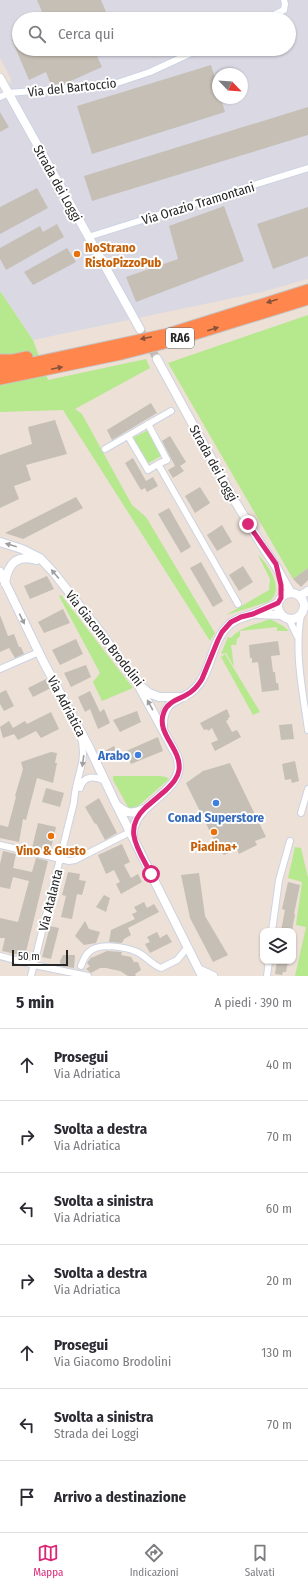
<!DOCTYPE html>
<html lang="it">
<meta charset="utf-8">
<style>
:root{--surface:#fff;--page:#f2f2f3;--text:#2b2b33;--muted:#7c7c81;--line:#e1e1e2;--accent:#db2777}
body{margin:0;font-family:"Fira Sans Condensed",sans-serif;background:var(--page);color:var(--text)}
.controls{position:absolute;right:12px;bottom:12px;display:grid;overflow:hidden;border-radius:8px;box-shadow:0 1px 3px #0004}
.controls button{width:36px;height:36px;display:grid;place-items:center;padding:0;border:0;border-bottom:1px solid var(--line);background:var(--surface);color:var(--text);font:20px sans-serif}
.compass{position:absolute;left:212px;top:68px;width:36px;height:36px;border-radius:50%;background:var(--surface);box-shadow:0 1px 3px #0004;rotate:115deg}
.scale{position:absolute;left:12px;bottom:10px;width:56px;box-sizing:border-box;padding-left:4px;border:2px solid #272727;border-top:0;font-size:11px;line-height:14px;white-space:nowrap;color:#272727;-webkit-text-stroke:3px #fff;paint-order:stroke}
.stop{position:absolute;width:12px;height:12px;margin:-9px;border:3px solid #db2777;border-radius:50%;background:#fff}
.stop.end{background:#db2777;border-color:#fff;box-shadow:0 1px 4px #0008}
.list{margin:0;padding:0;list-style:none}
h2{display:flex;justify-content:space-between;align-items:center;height:52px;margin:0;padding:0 16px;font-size:17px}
h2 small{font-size:13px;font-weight:400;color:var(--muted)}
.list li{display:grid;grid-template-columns:26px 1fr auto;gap:12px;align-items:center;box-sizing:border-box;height:72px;padding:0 16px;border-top:1px solid var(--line)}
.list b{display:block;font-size:15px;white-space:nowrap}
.list p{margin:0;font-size:13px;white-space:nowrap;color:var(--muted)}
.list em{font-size:13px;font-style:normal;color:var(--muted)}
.icon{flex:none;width:22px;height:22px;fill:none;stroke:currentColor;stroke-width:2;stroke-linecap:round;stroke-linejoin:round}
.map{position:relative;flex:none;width:308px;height:976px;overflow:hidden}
.search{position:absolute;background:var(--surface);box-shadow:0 1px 3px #0004;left:12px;right:12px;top:12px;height:44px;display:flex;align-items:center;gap:10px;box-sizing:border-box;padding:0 14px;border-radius:22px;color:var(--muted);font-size:15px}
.sheet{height:556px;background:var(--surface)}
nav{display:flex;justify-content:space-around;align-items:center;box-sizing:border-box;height:56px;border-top:1px solid var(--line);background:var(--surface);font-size:11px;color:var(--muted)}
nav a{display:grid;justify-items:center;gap:2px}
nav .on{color:var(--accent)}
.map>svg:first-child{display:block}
.industrial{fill:#dad9e3;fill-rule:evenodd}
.green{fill:#b6e88d}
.building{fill:#c5bfb6}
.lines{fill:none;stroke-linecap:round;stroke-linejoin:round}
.secondary-tunnel{stroke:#c5bbb4;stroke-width:8;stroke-dasharray:8 4;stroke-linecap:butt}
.street-casing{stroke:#ccd3e2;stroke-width:8}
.secondary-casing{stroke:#ccd3e2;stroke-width:10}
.highway-casing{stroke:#c3c3c3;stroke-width:13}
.street{stroke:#fff;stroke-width:6}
.secondary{stroke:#fff;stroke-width:8}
.highway{stroke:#ff874e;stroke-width:11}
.oneway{fill:#885239}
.oneway2{fill:#9e9e9e}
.route{stroke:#db2777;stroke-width:5}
.food-dot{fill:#e8710a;stroke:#fff;stroke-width:1.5}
.shop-dot{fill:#3f7fe0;stroke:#fff;stroke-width:1.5}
.labels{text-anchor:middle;stroke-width:4;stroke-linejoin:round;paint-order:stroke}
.shield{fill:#fff;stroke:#686868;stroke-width:1}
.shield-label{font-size:12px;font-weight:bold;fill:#272727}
.street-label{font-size:13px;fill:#272727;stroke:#fff}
.food-label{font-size:13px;font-weight:bold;fill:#c56008;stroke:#fff}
.shop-label{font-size:13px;font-weight:bold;fill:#366cbe;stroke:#fff;text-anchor:end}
</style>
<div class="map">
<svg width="308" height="976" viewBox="0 0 308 976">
<rect width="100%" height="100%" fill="#ece0d7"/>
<path class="industrial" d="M0,0H308V279L262,292L33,340L0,291V97L8,98L11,79L0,58ZM19,19H289V49H19ZM218,74H242V98H218Z"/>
<path class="green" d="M0,291L33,340L48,380L146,359L150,368L75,409L82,414L132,505L146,517L215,633L210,641L63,410L0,412Z
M308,315V568L293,579L168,363Z
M148,430L161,456L147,464L133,438Z
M258,555C269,565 286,591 268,602L226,615L269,590L270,579Z
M61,595L133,688L102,701L93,682L100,673L59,596Z
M270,619L283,626L289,631H277V627L240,631V636L237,639L236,645H231L234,667L226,653L221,654L228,637L231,638C242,626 255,625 270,619Z
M225,654L260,712L253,715L221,657Z
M113,776H160L166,777L169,779L137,807L132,809L137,811L128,807L113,780Z
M295,847L301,848L308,878V976H295L306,927L296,925L302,882L288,878Z"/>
<path class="building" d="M37,0H101L109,19H45Z
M19,36V49H94L102,67L64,84L51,85L46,72L29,80L12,40Z
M211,65L218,88V98H221L225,112L92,154L77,106Z
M308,107V135L92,201L84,176Z
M0,112L9,127L0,132Z
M37,188L48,208L0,234V207Z
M224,206L244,261L136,302L126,277L178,259L169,226Z
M308,207V256L273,269L257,224Z
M57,224L64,237L6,270L0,259V248L40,226L43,232Z
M67,248L76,262L33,285L24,272Z
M151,403L157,413L112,440L107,430Z
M55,420L67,454L26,465L31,480L14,486L19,499L0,508V455L32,444L28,427Z
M170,436L186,462L180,466L184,471L173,478L168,470L175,466L162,441Z
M133,458L146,481L153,477L158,486L147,492L145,488L141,490L125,463Z
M200,487L210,503L195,513L185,496Z
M76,497L83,508L23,539L5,533Z
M169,508L191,547L181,553L158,514Z
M222,525L232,542L217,551L207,535Z
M201,562L223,601L213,607L190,568Z
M243,566L253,582L239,591L229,575Z
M308,568V580L301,587L293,579Z
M47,576L54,589L30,599L24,586Z
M63,609L70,623L44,633L38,622Z
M0,615L8,636L14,634L19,647H21L24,654L15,658L9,648L0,652Z
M76,639L83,654L60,665L52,650Z
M278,641L280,655L271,656L273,672H275L276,683H278L279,690L262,692L258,662L252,663V658H250L249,645Z
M86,665L91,677L71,687L64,673Z
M46,679L51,688L33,697L28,688Z
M6,690L14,706L4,711L0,704V693Z
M90,691L100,712L104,709L110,723L98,729L90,709L85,712L78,697Z
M227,709L230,717L228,718V720L226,721L232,732L237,730L241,737L215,751L211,743L218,740L212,728L208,731L207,729L204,730L200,723Z
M137,711L141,722L120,732L113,720Z
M51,712L59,729L41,738L36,731L18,740L14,734L3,738L0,727L9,721L13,728L25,721L27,724Z
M292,724L294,739L281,740L279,725Z
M158,737L163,751L131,764L126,751Z
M114,746L119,756L109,761L103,752Z
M51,752L57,753L55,763H57L53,783L37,778L26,820L23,819L19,842L0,838V825L8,827L16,797L15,796L23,769L21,762Z
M295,761L299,781L292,783L291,779L285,780L282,764Z
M230,763L266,837L255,841L257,845L239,854L237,849L224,855L218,848L186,783L203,771Z
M46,788L64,793L60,807L42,802Z
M99,798L117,833L105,840L96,823L95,824L85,807Z
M38,823L56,827L50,852L32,848Z
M122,844L130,862L124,865L131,878L138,874L142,882L121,894L116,884L120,882L114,870L106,874L98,855Z
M3,851L16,854L13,868L32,872L36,858L48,861L25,956L2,951L5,938H0V918L18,922L29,881L13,877L10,889L0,887V864Z
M68,872L80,874L79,880L86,881L82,895L77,894L72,919L61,917L66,896L62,895Z
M199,873L205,916L228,955L213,962L190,918L181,875Z
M288,882L300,885L294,914H295L292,931H281L285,910L282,909Z
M104,895L110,898L106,912L96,907Z
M144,902L147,908L154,904L159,912L128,928L131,935L124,939L122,943L109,942L111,930L135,919L132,914L137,912L134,907Z
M85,921L89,929L100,932L96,943L84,945L75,936Z
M50,926L59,928L51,959L42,957Z
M157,932L160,938L167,934L172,942L150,953L145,944L150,942L147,937Z
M107,951L122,952L121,955L131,957L134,962H138L141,970L135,974L136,976H128L120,971L106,968H100L91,973L86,969L90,966L87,963L92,956L91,958Z
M63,955H75L74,968L61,966L60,961Z
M277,961H288L286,972H283L282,975L275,974Z"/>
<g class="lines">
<path class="secondary-tunnel" d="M140,329L157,359"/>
<g class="street-casing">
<path id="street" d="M265,19L284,10L285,4L284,0
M0,97L9,93L114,84L150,72L200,49
M88,237L308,168
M148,424L167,460L158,464L238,604
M128,436L148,470L158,464
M105,449L171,411
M301,615C294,653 303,692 308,730
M289,619L297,636
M0,669L39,652
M80,788C84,775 94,776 105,781
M301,813L308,789
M0,845L69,861L75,860L130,832
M272,931L279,880L290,841
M0,956L34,965L88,976
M81,966C83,961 85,955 89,952C98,942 126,947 137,952C146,956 152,965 161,968L177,960L188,947
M31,976L74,802C75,776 89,762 80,734
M267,976L269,961"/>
</g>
<g class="secondary-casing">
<path id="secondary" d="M0,78L140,329
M157,359L233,498L261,544L275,565L291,593
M0,542L22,549L40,558L54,573L98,629L137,683L149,693L159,697H184
M0,572L43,661L89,747L115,802L202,976
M5,583C8,563 17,554 37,560
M278 606a13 13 0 1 1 26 0a13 13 0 1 1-26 0Z
M300,596L308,591
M258,614L281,615
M163,727C162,694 184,705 199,684C213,665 211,641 230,624C237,618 245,617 253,614C262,611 270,607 278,603
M118,806C127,814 133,814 144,809
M133,837C130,801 190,793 177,756L140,688
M200,970L213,976"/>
</g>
<g class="highway-casing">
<path id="highway" d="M0,360H13L27,357
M0,370L168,334L308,290
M0,379L121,354L172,341L308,299"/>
</g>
<use href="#street" class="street"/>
<use href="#secondary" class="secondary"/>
<use href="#highway" class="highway"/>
</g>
<defs><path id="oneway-solid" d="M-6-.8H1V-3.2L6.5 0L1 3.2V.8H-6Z"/></defs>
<g class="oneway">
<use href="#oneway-solid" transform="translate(272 301) rotate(163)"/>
<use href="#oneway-solid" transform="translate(213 329) rotate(-17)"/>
<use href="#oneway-solid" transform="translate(146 338) rotate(168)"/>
<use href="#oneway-solid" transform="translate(57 368) rotate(-12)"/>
</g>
<g class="oneway2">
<use href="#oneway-solid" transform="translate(11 545) rotate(-164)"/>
<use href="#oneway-solid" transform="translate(55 574) rotate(-131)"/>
<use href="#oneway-solid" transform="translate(22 619) rotate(64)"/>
<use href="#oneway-solid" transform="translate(150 705) rotate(-119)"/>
<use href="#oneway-solid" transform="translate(83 761) rotate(98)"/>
</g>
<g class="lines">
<path class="route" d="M151,874C139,850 122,830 145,808C152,802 159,796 166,790C172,784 178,778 179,770C182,749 155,733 164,712C168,700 183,699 192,691C196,688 199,684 202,679L218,640L222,632L231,622L241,617L253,614L278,603L281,598V585L276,564L248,524"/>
</g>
<g class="food-dot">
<circle cx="77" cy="254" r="4"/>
<circle cx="214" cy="832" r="4"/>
<circle cx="51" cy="836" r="4"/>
</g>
<g class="shop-dot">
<circle cx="138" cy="755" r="4"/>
<circle cx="216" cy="803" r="4"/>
</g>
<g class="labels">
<rect class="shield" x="166" y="328" width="28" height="20" rx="3"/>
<g class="shield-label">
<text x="180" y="342">RA6</text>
</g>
<g class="street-label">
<text transform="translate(72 87) rotate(-6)" y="5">Via del Bartoccio</text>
<text transform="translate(58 183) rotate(61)" y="5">Strada dei Loggi</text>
<text transform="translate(198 203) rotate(-17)" y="5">Via Orazio Tramontani</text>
<text transform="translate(214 463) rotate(61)" y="5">Strada dei Loggi</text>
<text transform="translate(105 638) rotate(52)" y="5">Via Giacomo Brodolini</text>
<text transform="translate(67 706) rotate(62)" y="5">Via Adriatica</text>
<text transform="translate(50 900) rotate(-76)" y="5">Via Atalanta</text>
</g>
<g class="food-label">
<text x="85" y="252" text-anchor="start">NoStrano<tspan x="85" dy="15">RistoPizzoPub</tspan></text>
<text x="214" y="851">Piadina+</text>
<text x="51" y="855">Vino &amp; Gusto</text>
</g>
<g class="shop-label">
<text x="130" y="760">Arabo</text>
<text x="216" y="822" text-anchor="middle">Conad Superstore</text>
</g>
</g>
</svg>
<div class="controls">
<button><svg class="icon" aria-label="layers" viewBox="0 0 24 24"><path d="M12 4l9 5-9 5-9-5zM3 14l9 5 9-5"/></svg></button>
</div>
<svg class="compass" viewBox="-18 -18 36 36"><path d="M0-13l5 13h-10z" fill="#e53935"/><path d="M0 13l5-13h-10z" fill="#7c7c81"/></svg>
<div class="scale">50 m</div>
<div class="stop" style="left:151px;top:874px"></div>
<div class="stop end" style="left:248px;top:524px"></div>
<div class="search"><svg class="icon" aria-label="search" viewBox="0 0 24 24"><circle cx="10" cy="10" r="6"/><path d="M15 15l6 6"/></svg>Cerca qui</div>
</div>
<section class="sheet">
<h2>5 min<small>A piedi · 390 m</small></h2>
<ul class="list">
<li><svg class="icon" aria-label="ahead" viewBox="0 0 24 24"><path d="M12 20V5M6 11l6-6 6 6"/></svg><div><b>Prosegui</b><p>Via Adriatica</p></div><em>40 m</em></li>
<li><svg class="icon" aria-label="right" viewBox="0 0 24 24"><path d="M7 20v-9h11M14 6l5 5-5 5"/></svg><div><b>Svolta a destra</b><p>Via Adriatica</p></div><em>70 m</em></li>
<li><svg class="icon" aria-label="left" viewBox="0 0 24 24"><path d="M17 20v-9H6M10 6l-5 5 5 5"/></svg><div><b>Svolta a sinistra</b><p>Via Adriatica</p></div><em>60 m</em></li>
<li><svg class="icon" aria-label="right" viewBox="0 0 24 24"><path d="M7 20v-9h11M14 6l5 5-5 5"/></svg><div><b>Svolta a destra</b><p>Via Adriatica</p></div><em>20 m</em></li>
<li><svg class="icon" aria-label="ahead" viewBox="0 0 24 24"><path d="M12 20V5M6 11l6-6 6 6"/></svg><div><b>Prosegui</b><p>Via Giacomo Brodolini</p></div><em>130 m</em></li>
<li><svg class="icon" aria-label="left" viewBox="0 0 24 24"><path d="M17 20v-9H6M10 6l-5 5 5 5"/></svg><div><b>Svolta a sinistra</b><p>Strada dei Loggi</p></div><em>70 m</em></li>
<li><svg class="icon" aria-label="arrive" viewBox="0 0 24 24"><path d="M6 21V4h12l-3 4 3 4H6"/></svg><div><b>Arrivo a destinazione</b></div></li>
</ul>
</section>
<nav>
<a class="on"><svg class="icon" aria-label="map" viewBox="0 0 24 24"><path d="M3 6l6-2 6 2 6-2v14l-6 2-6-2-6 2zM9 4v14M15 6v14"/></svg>Mappa</a>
<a><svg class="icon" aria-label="directions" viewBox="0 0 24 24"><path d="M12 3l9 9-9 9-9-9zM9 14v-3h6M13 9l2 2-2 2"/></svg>Indicazioni</a>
<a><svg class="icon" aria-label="saved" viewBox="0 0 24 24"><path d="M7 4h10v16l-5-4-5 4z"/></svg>Salvati</a>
</nav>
